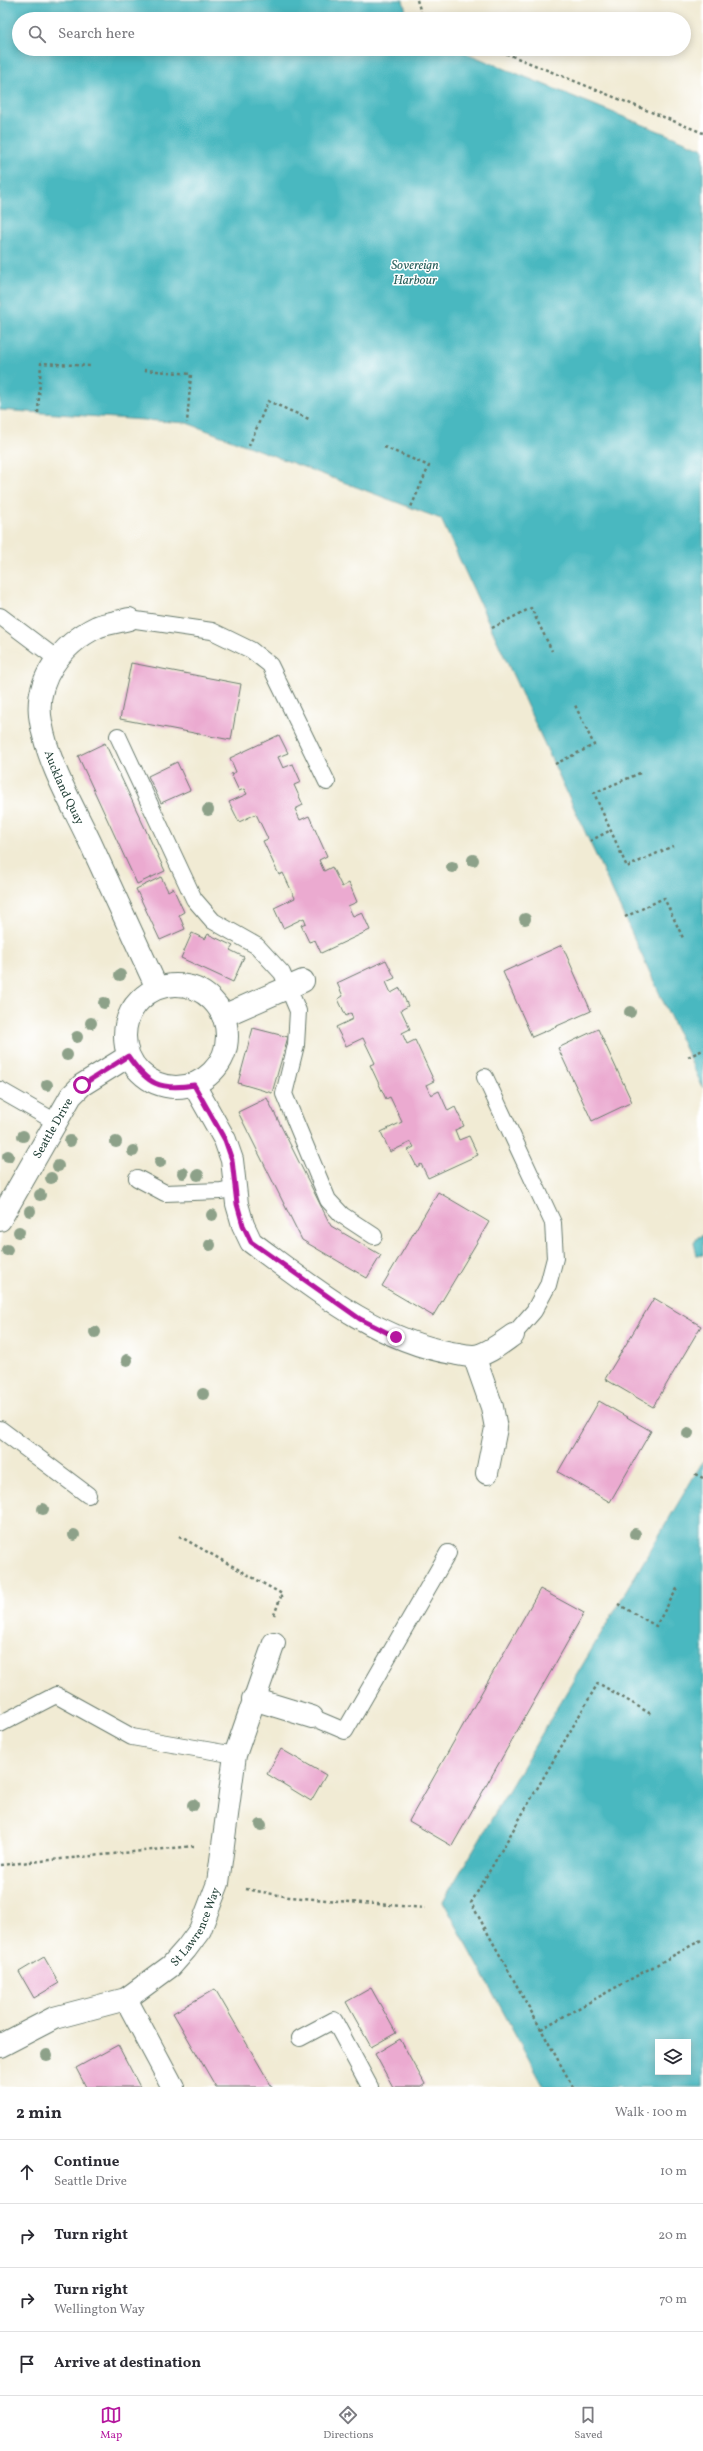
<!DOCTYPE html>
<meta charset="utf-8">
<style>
:root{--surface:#fff;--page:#f2f2f3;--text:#2b2b33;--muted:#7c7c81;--line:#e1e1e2;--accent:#b5179e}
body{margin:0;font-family:Vollkorn,serif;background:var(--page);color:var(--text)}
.controls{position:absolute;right:12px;bottom:12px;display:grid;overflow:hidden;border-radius:0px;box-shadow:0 2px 10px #0003}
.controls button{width:36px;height:36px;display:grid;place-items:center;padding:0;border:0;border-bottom:1px solid var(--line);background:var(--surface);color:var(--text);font:20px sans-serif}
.stop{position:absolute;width:12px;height:12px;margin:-9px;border:3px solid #b5179e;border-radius:50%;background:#fff}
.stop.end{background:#b5179e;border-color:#fff;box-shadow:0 1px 4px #0008}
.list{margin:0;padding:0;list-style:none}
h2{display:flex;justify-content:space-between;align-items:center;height:52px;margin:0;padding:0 16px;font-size:17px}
h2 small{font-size:13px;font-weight:400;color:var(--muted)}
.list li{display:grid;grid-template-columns:26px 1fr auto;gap:12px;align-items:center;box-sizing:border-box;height:64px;padding:0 16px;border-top:1px solid var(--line)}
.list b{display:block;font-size:15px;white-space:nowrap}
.list p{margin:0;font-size:13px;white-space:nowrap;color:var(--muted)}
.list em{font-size:13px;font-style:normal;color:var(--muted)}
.icon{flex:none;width:22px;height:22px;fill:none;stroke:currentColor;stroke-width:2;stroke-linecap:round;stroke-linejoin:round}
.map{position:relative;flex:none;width:703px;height:2087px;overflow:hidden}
.search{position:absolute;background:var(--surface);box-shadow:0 2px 10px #0003;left:12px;right:12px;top:12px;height:44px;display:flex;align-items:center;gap:10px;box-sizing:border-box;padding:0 14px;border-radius:22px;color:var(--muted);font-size:15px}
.sheet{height:308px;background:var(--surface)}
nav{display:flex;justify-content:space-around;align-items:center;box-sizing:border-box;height:56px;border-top:1px solid var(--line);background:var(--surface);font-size:11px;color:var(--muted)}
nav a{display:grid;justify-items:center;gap:2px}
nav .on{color:var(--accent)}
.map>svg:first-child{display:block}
.water{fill:#49b8c0;stroke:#347a7a;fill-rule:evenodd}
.building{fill:#ebaad0}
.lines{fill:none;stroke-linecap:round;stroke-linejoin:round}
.service-casing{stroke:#687a6c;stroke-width:18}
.minor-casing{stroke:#687a6c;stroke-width:24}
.path{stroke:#687a6c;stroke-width:2.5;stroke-dasharray:3 3;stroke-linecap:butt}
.service{stroke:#fff;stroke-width:16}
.minor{stroke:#fff;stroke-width:22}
.tree{fill:#8da189}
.route{stroke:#b5179e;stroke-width:5}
.labels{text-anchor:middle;stroke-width:3;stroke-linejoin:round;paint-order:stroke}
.street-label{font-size:12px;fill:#1f3d34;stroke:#fff}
.water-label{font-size:13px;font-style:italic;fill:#2c625e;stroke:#fff}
</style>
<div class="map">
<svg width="703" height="2087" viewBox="0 0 703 2087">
<rect width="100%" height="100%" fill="#fff"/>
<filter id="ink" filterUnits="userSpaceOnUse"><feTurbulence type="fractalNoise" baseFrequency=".025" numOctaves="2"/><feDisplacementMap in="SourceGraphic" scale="8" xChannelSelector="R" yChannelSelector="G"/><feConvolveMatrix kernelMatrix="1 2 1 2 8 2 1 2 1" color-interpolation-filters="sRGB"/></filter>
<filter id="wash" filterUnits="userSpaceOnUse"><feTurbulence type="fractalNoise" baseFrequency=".012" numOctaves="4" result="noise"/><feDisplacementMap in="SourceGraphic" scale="16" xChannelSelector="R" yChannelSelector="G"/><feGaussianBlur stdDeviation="0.9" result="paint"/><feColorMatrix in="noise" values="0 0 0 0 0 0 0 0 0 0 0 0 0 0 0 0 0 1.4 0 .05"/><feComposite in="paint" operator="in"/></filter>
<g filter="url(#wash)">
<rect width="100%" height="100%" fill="#f1ebd4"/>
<path class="water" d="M0,0H403L408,19H19V49H456L703,149V1088L441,519L187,423L0,410Z
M703,1235V1255L697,1256L694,1243L698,1237Z
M703,1461V2087H544L443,1901ZM658,2042H688V2072H658Z"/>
<g id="blocks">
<path class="building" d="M131,663L241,684L231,740L120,719Z
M279,735L288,753L278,757L283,768L293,764L301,782L294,785L303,805L295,809L300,820L309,816L327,856L319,860L324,871L332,867L342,887L349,883L357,902L348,906L353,916L362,912L370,930L321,953L315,940L309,942L301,925L306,923L304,918L283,928L274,908L295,898L283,873L279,875L263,841L268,839L256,814L239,822L229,802L247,794L244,789L239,791L231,774L236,772L230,758Z
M105,743L165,871L137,884L78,756Z
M177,762L190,790L161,803L148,776Z
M161,877L168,891L173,888L184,912L179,915L185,929L160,940L136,889Z
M192,933L205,939L208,934L233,946L230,950L244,957L233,982L181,958Z
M562,945L591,1011L532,1037L503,972Z
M386,960L395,978L386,982L391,993L400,988L408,1006L401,1010L410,1029L402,1033L407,1044L415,1040L434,1081L426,1085L431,1095L439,1091L448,1111L455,1107L464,1126L455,1130L459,1140L469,1136L478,1155L428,1178L421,1164L417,1167L408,1150L414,1147L411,1142L390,1152L381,1132L402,1122L390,1097L386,1099L370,1065L375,1063L363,1038L346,1046L336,1027L353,1019L351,1013L346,1016L338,999L343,996L337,983Z
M253,1028L288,1037L272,1093L238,1083Z
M598,1029L632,1102L592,1121L558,1048Z
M267,1098L331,1226L381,1255L367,1278L302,1240L238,1112Z
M438,1192L489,1222L433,1316L382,1286Z
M654,1298L701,1326L653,1407L605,1379Z
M599,1401L651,1431L610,1502L558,1472Z
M540,1589L584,1613L452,1846L409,1821Z
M281,1749L326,1775L311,1801L267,1774Z
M44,1957L59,1983L34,1998L19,1972Z
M371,1988L396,2033L371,2047L346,2002Z
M215,1989L272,2087H216L173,2013Z
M400,2039L425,2084L421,2087H393L375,2054Z
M118,2045L140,2087H86L76,2068Z"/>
</g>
</g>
<g filter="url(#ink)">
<use href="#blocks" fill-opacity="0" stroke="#687a6c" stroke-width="1"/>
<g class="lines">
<g class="service-casing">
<path id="service" d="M0,616L57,659
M129,619L212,631L251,650L270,665L327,782
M118,736L194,899L213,921L257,946L282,973L298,1011L296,1045L284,1094L328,1200L342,1215L374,1236
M485,1077L553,1223L555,1258L548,1285L534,1311L513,1335
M0,1090L56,1122
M137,1178L165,1193L221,1191L235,1188
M0,1429L88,1495
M312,1717L345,1731L448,1553
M0,1724L56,1695L132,1737L235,1755
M300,2038L334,2020L370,2087"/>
</g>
<g class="minor-casing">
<g id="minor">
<path id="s1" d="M129,619C119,622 106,623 97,627C62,644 33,681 41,722C48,764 72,804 90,842C112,891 135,939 157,988"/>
<circle cx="176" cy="1036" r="51"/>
<path d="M223,1016L303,981"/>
<path d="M194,1085L225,1140L232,1160L237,1204L243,1225L251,1242C312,1287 375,1340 452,1353C458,1354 466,1356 473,1356C486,1356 503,1342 513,1335"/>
<path id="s2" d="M0,1220L71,1096L82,1085L127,1057"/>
<path d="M474,1356L492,1407L496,1428L487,1473"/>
<path d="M253,1699L312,1717"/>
<path d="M126,1999L173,2087"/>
<path id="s3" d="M0,2046L54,2018L126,1999L171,1966L186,1949L200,1930L218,1883L235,1755L274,1643"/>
</g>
</g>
<path class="path" d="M417,0L423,19
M495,49L703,133
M144,370L191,374L187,423
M38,413L41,363L91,366
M249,446L268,401L309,419
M384,447L429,466L411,507
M492,628L531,608L552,651
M555,764L594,745L574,703
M640,773L594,793L627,867L673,846
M590,841L611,830
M625,917L664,898L684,940
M688,1057L703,1050
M695,1474L703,1478
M179,1536L282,1594L274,1615
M618,1604L656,1626L678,1587
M0,1865L194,1846
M246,1889L289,1897L425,1908
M541,2029L703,1939
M573,2087L471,1903L598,1683L651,1714"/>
<use href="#service" class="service"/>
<use href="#minor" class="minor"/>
</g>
<g class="tree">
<circle cx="208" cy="810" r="6"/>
<circle cx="473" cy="860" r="6"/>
<circle cx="452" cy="867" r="6"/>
<circle cx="525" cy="919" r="6"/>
<circle cx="120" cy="975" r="6"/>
<circle cx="104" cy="1003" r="6"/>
<circle cx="630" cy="1012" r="6"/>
<circle cx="91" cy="1023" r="6"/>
<circle cx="77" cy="1037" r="6"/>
<circle cx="67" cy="1055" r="6"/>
<circle cx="47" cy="1085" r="6"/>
<circle cx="23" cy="1136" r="6"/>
<circle cx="70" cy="1141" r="6"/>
<circle cx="116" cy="1142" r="6"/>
<circle cx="133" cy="1151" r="6"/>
<circle cx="8" cy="1156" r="6"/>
<circle cx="160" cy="1162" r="6"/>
<circle cx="58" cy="1166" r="6"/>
<circle cx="183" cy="1173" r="6"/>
<circle cx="198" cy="1175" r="6"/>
<circle cx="51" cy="1178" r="6"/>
<circle cx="40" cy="1195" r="6"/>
<circle cx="30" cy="1211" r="6"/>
<circle cx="212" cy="1215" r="6"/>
<circle cx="19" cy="1232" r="6"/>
<circle cx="210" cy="1245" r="6"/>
<circle cx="7" cy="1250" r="6"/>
<circle cx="95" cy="1332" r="6"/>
<circle cx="127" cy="1360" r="6"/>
<circle cx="203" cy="1394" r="6"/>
<circle cx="688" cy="1433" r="6"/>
<circle cx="43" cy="1509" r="6"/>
<circle cx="635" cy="1534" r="6"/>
<circle cx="74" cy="1535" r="6"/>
<circle cx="193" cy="1805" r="6"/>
<circle cx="261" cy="1825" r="6"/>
<circle cx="47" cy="2055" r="6"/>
</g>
</g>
<g class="lines" filter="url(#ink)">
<path class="route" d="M82,1085L128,1056C147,1084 160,1091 194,1085L225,1140L232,1160L237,1204L243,1225L251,1242L360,1319L396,1337"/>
</g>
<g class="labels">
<g class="street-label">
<text dy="4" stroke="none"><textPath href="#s1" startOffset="221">Auckland Quay</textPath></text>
<text dy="4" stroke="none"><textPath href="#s2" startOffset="106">Seattle Drive</textPath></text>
<text dy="4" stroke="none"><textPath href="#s3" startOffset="238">St Lawrence Way</textPath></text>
</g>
<g class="water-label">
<text x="415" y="269">Sovereign<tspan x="415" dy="15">Harbour</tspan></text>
</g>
</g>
</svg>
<div class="controls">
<button><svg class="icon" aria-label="layers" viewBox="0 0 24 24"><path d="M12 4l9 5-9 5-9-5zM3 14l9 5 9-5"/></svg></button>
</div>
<div class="stop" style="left:82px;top:1085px"></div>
<div class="stop end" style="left:396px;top:1337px"></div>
<div class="search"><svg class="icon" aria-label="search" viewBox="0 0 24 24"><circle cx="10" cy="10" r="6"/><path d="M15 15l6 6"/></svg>Search here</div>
</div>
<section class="sheet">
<h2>2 min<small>Walk · 100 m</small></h2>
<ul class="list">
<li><svg class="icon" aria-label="ahead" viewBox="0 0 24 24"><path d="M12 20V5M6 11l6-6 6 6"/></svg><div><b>Continue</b><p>Seattle Drive</p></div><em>10 m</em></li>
<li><svg class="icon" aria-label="right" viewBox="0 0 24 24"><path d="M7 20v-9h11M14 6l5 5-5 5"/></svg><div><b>Turn right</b></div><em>20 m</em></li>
<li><svg class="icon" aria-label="right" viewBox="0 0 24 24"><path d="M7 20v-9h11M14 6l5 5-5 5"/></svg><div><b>Turn right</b><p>Wellington Way</p></div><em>70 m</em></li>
<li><svg class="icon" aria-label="arrive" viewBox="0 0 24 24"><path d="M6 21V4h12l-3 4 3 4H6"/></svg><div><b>Arrive at destination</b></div></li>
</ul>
</section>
<nav>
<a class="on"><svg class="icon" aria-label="map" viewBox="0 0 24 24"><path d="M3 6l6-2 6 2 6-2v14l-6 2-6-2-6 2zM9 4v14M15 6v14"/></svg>Map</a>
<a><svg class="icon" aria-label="directions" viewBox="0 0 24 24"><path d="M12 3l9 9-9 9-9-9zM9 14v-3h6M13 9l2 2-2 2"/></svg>Directions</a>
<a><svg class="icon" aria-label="saved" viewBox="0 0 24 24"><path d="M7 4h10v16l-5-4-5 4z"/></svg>Saved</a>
</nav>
